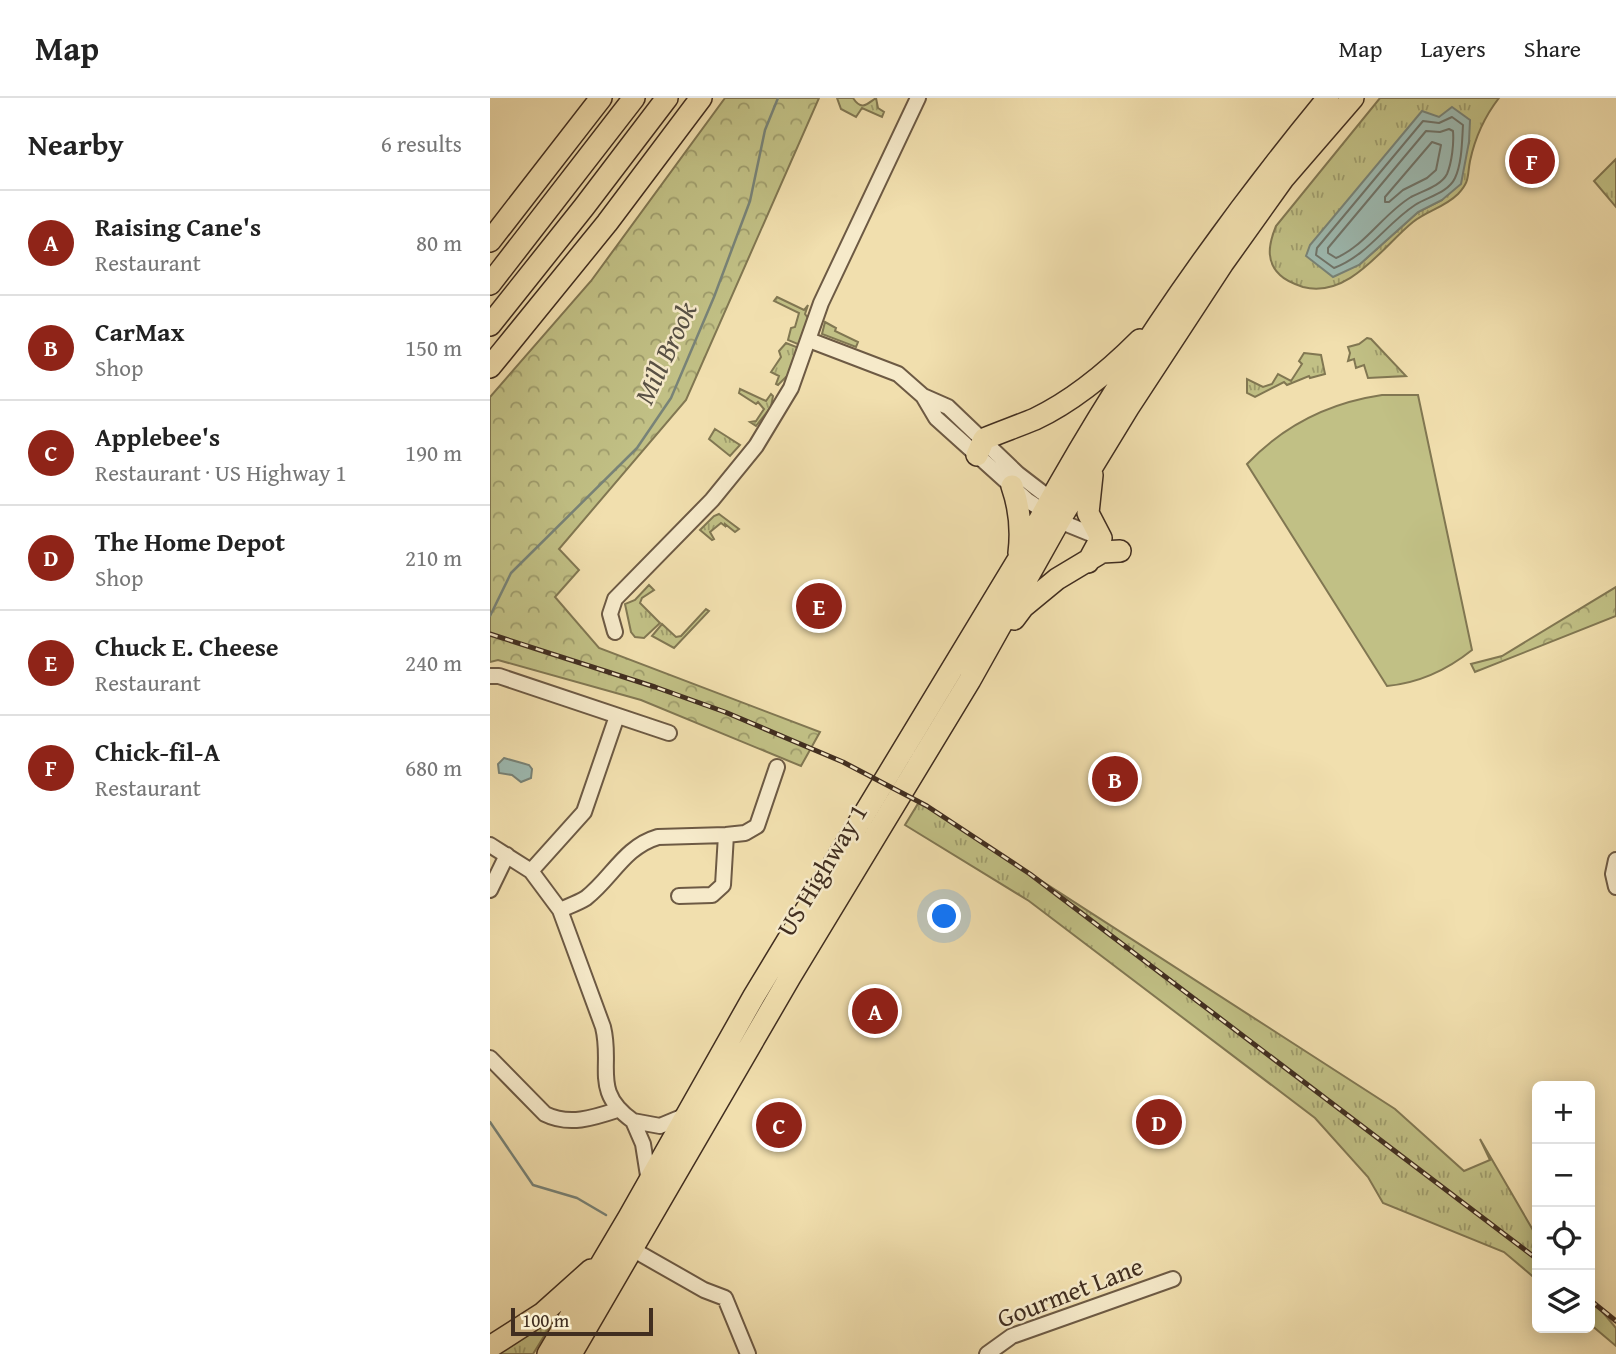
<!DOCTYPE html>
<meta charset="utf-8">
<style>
:root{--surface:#fff;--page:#f2f2f2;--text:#222;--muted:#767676;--line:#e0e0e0;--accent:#8f2418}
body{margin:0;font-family:"Gentium Book Plus",serif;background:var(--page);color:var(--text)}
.controls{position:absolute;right:21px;bottom:21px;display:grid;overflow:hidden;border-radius:10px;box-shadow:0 4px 18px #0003}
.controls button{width:63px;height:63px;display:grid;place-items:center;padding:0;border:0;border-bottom:2px solid var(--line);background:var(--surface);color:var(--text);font:35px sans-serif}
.scale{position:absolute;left:21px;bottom:18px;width:142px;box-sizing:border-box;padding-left:7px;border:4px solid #412e20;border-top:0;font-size:19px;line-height:24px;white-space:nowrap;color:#412e20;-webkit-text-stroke:5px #f6eaca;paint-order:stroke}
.you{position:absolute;left:455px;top:819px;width:24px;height:24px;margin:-18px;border:5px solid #fff;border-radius:50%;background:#1a73e8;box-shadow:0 0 0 10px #1a73e833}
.badge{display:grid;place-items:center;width:46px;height:46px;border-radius:50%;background:var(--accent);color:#fff;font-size:23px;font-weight:700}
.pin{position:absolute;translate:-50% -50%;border:4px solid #fff;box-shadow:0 2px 7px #0006}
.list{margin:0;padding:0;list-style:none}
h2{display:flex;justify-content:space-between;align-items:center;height:91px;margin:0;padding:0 28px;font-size:30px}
h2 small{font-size:23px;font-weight:400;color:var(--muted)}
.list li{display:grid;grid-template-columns:46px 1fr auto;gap:21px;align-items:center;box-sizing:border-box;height:105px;padding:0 28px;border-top:2px solid var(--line)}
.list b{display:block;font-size:26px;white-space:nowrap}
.list p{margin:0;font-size:23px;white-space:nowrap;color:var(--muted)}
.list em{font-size:23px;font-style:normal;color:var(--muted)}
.icon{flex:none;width:38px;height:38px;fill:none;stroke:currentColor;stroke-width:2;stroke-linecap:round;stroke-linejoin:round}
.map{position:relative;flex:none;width:1126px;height:1256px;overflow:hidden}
header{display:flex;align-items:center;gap:42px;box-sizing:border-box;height:98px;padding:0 35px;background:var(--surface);border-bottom:2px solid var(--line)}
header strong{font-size:33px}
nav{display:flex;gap:38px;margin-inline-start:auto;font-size:24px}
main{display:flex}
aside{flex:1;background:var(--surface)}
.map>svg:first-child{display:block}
.grass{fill:url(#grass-tufts);stroke:#817752;stroke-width:2;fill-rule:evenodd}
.forest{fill:url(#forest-crowns);stroke:#817752;stroke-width:2}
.pitch{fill:#c1c085;stroke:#817752;stroke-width:2}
.water{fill:#9dbbb3;stroke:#788378;stroke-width:2}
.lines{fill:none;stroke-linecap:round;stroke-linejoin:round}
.shore{stroke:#6f746a;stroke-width:2}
.stream{stroke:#788378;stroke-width:2.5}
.minor-casing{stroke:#6d5a44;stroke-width:18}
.highway-casing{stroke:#412e20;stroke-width:24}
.minor{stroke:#f6eaca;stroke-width:14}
.highway{stroke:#f1dfae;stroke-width:21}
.rail-casing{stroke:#412e20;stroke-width:5}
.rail{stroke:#f6eaca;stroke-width:2.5;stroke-dasharray:8;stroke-linecap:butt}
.labels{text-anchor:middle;stroke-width:5;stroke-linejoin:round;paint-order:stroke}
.street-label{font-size:26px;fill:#412e20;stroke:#f6eaca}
.water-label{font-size:28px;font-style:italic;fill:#585145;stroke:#f6eaca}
</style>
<header>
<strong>Map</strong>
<nav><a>Map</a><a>Layers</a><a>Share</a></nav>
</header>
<main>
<aside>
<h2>Nearby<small>6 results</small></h2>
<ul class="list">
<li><span class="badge">A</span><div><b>Raising Cane's</b><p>Restaurant</p></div><em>80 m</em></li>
<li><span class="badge">B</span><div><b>CarMax</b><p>Shop</p></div><em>150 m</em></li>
<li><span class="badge">C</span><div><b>Applebee's</b><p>Restaurant · US Highway 1</p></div><em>190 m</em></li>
<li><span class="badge">D</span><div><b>The Home Depot</b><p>Shop</p></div><em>210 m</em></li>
<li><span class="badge">E</span><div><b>Chuck E. Cheese</b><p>Restaurant</p></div><em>240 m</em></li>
<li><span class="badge">F</span><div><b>Chick-fil-A</b><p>Restaurant</p></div><em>680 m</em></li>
</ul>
</aside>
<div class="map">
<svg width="1126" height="1256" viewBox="0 0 1126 1256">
<defs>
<pattern id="grass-tufts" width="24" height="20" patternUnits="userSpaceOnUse" patternTransform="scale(1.75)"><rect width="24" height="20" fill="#c1c085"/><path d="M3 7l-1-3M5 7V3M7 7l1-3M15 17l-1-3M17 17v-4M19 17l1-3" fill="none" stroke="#9e9c6c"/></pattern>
<pattern id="forest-crowns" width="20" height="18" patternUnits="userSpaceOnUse" patternTransform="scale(1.75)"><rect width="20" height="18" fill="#c1c085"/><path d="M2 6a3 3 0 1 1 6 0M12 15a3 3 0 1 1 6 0" fill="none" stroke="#9e9c6c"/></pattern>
</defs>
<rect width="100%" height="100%" fill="#f1dfae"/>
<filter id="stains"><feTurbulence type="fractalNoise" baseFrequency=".00286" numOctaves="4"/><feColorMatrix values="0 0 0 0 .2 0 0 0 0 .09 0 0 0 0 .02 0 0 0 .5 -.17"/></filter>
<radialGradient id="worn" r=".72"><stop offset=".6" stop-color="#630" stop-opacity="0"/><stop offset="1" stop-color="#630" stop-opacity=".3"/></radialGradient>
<path class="grass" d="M347,0H363C372,14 378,5 386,0L388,10L394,14L392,19L372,10L366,19L351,11Z
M890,0H1009C995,18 985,40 980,63C977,79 980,83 968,96C955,109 937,113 923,124C893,148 859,201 813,189C804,186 796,183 790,177C775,163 779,145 786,128ZM979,44L952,102L928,114L869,167Z
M1126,61V109L1104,83Z
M287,199L314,212L318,207L315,216L318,220L310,247L298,242L301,230L305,229L309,215L284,203Z
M335,224L346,230L345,233L368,244L366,249L332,236Z
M877,240L881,241L916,278L878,280L874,267L866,270L864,261L858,263L860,255L858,249L869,246Z
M296,245L309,250L298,277L288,287L286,286L289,278L281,274L291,259L289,253Z
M814,255L831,257L835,276L820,280L819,278L797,287L794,284L765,299L757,295V281L773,289L782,286L788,276L801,283L812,266L809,263Z
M250,291L276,303L281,296L283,298L281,309L266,328L260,324L266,323L274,311L268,304L266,306L249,295Z
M225,331L250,347L240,358L219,341Z
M229,416L249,431L245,434L235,426V428L231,425L220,434L224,441L222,442L210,432L224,418Z
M159,487L164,492L152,500L150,505L170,525L154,540L145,539L141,534L135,506L145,502Z
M216,511L219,513L184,550L162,538L172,526L186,539L191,538Z
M429,704L905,1011L974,1073L1000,1062L990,1041L1047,1139V1182L1014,1154L893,1105L878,1079L825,1020L539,803L415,727Z
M1100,1199L1126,1230V1248L1100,1226Z
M72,1209L43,1256H5Z"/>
<path class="forest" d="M235,0H329L196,302L69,451L89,472L65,499L109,550L330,634L311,668L151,602L8,562L0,564V299L101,183Z
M1126,489V518L985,574L981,566L1012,558Z"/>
<path class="pitch" d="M892,297H928L982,552C957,572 929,585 897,588L757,366C794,327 838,305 892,297Z"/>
<path class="water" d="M962,9L980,22L979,44L971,86L952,102L928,114L869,167L843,179L816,158L820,147L932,13L949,19Z
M14,660L39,667L42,671L41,680L31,684L22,677L9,675L8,666Z"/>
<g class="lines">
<path class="shore" d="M962,19L973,27C972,43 972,65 965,80C958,95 937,99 925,107C896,126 878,157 844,170L826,157L827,150L933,23L949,25Z
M959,31L963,33C964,45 962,64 957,76C951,88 932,93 921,99C893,116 876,147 846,160L838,155V150L936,33L950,34Z
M942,44L951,47L946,72L937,80L913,92L899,104H895V99Z"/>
<path class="stream" d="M0,518L21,475L147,350L181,300L224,199L260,103L275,32L288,0
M0,1024L43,1087L87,1100L116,1117"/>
<g class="minor-casing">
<path id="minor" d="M319,242L408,276L433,298L446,320L537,402L569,423L611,440
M433,298L458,309L528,376L567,406
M125,534L120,516L125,501L222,402L266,348L301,290L331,205L428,0
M0,578H9L179,635
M0,747L41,773L70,812L113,929C123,969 101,993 143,1023
M1126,762L1123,776L1126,789
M41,773L94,714L127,618
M0,792L17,757
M189,798L222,797L233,787L236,737
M70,812C79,808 88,805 96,800C122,780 134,749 168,739L236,737L255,735L267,728L287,669
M0,960L55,1016C79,1028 103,1020 127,1012
M159,1084L153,1046L143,1023L170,1028L194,1018
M134,1149L142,1151L214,1192L235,1200L258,1256
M497,1256L522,1238L683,1181"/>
</g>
<g class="highway-casing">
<path id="highway" d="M0,143L111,0
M0,186L144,0
M0,227L94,109L177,0
M0,269L117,125L211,0
M487,357L494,341C511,334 528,328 545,321C585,302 619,273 650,242
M522,388C530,411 532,431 529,455
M598,464L611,440L598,415L602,377
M524,521L533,509L567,481L612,454L630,453
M0,1249L53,1215L101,1172
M58,1256L139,1119L264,898L528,462C614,298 720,143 838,0
M81,1256L300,879L480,582L569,423L638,310L733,165L793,81L863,0"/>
</g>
<use href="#minor" class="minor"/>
<use href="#highway" class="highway"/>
<g class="rail-casing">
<path id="rail" d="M0,536L165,589L235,614L353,664L437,708L540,776L1047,1161
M1100,1202L1126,1223"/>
</g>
<use href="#rail" class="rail"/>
</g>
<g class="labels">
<g class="street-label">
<text transform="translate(332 772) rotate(-59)" y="9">US Highway 1</text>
<text transform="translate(580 1194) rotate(-21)" y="9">Gourmet Lane</text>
</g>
<g class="water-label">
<text transform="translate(175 255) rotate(-65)" y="10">Mill Brook</text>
</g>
</g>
<rect width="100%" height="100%" filter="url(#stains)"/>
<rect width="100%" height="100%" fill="url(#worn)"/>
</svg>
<div class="controls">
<button>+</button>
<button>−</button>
<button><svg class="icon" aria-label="locate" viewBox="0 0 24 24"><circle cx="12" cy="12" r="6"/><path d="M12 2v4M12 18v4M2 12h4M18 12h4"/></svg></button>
<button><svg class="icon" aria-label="layers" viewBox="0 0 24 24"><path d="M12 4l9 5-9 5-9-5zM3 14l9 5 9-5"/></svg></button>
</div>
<div class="scale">100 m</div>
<div class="you"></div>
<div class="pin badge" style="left:385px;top:913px">A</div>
<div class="pin badge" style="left:625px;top:681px">B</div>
<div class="pin badge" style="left:289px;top:1027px">C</div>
<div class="pin badge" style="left:669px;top:1024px">D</div>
<div class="pin badge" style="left:329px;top:508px">E</div>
<div class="pin badge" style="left:1042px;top:63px">F</div>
</div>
</main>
